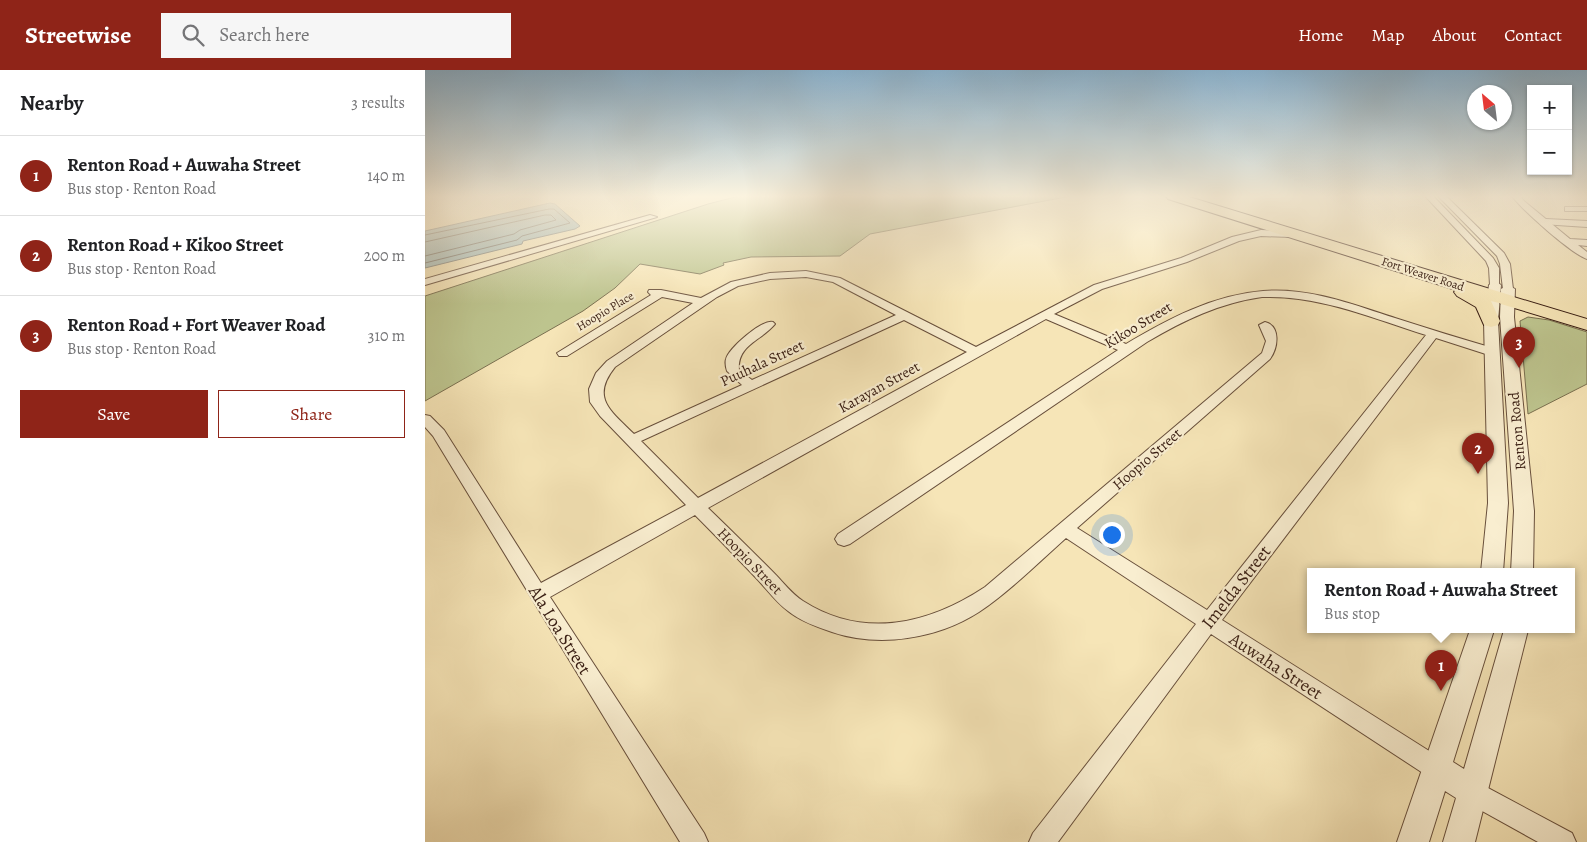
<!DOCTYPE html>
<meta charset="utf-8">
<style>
:root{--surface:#fff;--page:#f6f6f6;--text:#202124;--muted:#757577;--line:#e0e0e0;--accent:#8f2418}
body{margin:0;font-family:Alegreya,serif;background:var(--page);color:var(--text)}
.controls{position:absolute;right:15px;top:15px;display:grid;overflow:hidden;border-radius:0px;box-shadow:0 1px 4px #0004}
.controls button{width:45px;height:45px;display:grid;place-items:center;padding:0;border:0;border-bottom:1px solid var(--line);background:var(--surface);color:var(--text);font:25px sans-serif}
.compass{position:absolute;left:1042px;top:15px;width:45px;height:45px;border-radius:50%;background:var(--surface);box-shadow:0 1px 4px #0004;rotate:332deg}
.you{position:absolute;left:686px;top:464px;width:18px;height:18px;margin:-12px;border:4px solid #fff;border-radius:50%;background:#1a73e8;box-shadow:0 0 0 8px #1a73e833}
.badge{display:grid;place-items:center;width:32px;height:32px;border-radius:50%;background:var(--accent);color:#fff;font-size:16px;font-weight:700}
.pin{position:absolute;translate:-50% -41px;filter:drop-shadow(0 1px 2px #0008)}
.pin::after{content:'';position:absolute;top:26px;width:18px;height:15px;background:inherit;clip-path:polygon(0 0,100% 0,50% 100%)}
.popup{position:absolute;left:882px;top:498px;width:268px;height:65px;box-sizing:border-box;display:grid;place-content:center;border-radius:0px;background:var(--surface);filter:drop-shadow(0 1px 4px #0005);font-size:16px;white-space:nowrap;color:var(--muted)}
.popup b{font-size:19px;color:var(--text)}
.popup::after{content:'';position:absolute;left:50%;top:100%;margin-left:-10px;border:10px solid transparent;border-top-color:var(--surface)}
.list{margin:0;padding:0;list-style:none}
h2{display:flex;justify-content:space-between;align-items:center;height:65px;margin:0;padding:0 20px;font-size:21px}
h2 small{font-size:16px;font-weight:400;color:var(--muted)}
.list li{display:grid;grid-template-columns:32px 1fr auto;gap:15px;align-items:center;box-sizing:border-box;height:80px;padding:0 20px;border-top:1px solid var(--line)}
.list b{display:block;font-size:19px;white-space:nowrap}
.list p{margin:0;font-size:16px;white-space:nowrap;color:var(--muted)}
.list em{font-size:16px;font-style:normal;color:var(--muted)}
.actions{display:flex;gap:10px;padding:15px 20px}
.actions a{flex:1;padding:11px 0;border:1px solid var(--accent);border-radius:0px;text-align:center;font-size:18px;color:var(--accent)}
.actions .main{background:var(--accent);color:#fff}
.icon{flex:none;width:28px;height:28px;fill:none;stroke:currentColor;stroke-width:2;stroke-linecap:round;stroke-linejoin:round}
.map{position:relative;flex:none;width:1162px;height:772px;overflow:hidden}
header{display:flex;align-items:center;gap:30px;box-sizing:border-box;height:70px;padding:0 25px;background:var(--accent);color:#fff}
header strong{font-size:24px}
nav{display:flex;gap:28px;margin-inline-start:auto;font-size:18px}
.search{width:350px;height:45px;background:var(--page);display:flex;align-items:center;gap:12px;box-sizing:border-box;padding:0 18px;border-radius:0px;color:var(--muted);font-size:19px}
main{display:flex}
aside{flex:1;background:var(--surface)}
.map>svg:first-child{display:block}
.green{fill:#bdc48e;stroke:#7a7050}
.water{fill:#a3bcbb;stroke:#787c77}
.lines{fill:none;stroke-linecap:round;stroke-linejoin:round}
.shore{stroke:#6e6c66;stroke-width:1}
.minor-casing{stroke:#684f3b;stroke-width:2}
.tertiary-casing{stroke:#684f3b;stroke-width:2}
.primary-casing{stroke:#381d12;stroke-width:2}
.trunk-casing{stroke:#381d12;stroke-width:2}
.minor{fill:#f9eed0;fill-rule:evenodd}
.tertiary{fill:#f9eed0;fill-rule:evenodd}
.primary{fill:#f6e5b7;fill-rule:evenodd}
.trunk{fill:#f6e5b7;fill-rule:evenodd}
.labels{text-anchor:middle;stroke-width:4.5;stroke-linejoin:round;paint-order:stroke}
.far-street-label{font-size:12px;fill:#381d12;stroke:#f9eed0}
.street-label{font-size:15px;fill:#381d12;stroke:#f9eed0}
.near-street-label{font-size:18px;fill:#381d12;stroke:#f9eed0}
</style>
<header>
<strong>Streetwise</strong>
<div class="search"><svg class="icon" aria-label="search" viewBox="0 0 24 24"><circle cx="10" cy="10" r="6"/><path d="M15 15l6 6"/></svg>Search here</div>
<nav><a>Home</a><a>Map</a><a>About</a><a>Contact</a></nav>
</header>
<main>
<aside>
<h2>Nearby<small>3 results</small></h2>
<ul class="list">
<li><span class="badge">1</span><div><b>Renton Road + Auwaha Street</b><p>Bus stop · Renton Road</p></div><em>140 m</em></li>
<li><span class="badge">2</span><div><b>Renton Road + Kikoo Street</b><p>Bus stop · Renton Road</p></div><em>200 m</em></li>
<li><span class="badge">3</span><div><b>Renton Road + Fort Weaver Road</b><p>Bus stop · Renton Road</p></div><em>310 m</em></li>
</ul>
<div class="actions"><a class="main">Save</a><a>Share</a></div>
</aside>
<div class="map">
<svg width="1162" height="772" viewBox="0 0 1162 772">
<rect width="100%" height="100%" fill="#f6e5b7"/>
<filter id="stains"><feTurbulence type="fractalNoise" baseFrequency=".004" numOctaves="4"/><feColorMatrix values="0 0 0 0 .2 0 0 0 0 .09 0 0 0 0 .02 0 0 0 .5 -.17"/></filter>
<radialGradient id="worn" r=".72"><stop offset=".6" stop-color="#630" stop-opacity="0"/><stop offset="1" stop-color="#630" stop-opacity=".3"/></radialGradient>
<path class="green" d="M314,126H646L445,164L415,186L326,187L298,193L299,195L275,204L215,194L190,218L158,241L0,331V226L283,134Z
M1103,247L1124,250L1162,262V314L1103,344L1095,251Z"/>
<path class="water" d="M125,133L130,134L155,156L150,159L98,171L97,174L0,198V161Z"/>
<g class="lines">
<path class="shore" d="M0,165L124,139H129L145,153L97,166L92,170L0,193
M0,172L120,145H126L131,150L95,160L89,164L0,186"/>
<g class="minor-casing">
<path id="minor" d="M1000,126H1008L1068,188L1074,198V217L1070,218L1065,215L1064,198L1061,191Z
M1013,126H1021L1079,183L1085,194L1088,219L1087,221H1079L1078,219L1075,194L1072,186Z
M1087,126H1095L1099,131L1145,169L1162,170V176L1153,175L1162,182V189C1147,184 1097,140 1087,126Z
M1140,137H1162V141H1140Z
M225,145L232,147L0,215V209Z
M836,160L865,161L869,164L865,167L836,166L814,171L762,192L677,219L629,244L701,274C743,249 788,225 838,221C883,217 927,234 970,248C1004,259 1037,269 1071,279L1073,282L1067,286L1011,268L797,550L1020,691L1024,699L1020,707L1012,711L1004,707L786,564L633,772H604L608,763L771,554L641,468C613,493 585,521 554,542C512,569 454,578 407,562C392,557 375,551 363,541C352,533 343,521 334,511C313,489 292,467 270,445L125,527L279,763L283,772H255L8,366L0,357V345L5,346L19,360L116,513L261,435L175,346L165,332L164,319L171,303L182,291L268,233L237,227L142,286H134L132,283L226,225L223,222L224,220H236L276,228L306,212L345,203L381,201L415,208L551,277L669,215L756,188L807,167ZM381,207L408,212L471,245L327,310L314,300C312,275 336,271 350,254L348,252C337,249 304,278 301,289C300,292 301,298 302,301L317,315L209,364C186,341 165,328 190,297L292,227L313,216L345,209ZM837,227C895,225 947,248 1001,265L782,540L652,458L845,289C853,278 856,256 840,252L834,255L841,271L837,283L560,517C504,554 439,570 378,531C367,524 358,512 348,502C327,481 305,459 283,438L621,249L693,280L413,464L410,469L413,474L419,476L425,474L722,272C759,250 795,233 837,227ZM479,250L542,282L273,428L216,371Z
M1048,710L1147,763L1151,772H1113L1039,731L1036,722L1039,713Z"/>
</g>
<g class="tertiary-casing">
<path id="tertiary" d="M1121,149L1162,151V157L1117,154L1116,152Z
M1070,211L1076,215L1073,251L1083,433L1078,502H1056L1063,433L1059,251L1064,215Z
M1083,215L1090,219L1089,247L1109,441L1108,502H1086L1089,441L1075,247L1076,219Z
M1045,560H1069L1028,692L1039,699L1079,560H1103L1050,772H1018L1031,728L1020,721L1004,772H972Z"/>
</g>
<g class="primary-casing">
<path id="primary" d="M1082,225L1162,249V260L1076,234L1073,230L1076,226Z"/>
</g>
<g class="trunk-casing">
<path id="trunk" d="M741,126H761L1088,226L1091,230L1088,234L1082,235L1066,231L1075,251L1073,255L1066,257L1059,255L1051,237L1032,226L1029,222L1031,220L743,129Z"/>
</g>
<use href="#minor" class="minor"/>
<use href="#tertiary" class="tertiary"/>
<use href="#primary" class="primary"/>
<use href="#trunk" class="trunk"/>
</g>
<linearGradient id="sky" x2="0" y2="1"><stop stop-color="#8cb7d6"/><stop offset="0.54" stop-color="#fbf3df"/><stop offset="1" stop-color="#fbf3df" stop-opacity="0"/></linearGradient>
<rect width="1162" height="234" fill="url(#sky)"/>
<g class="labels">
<g class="far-street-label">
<text transform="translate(998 204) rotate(18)" y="4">Fort Weaver Road</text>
<text transform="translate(180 241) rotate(-31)" y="4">Hoopio Place</text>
</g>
<g class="street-label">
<text transform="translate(713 255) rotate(-31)" y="5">Kikoo Street</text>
<text transform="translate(337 293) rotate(-25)" y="5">Puuhala Street</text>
<text transform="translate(454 317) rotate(-29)" y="5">Karayan Street</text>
<text transform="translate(1092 361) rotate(-95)" y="5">Renton Road</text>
<text transform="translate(722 389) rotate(-41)" y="5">Hoopio Street</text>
<text transform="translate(325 491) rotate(46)" y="5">Hoopio Street</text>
</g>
<g class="near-street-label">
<text transform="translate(811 517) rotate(-52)" y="6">Imelda Street</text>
<text transform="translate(135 560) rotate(58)" y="6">Ala Loa Street</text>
<text transform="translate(851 596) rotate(33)" y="6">Auwaha Street</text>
</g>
</g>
<rect width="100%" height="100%" filter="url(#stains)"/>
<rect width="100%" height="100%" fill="url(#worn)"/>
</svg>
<div class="controls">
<button>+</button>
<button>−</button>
</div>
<svg class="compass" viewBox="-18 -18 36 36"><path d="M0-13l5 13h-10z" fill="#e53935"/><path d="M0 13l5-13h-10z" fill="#757577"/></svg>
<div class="you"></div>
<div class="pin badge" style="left:1016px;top:621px">1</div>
<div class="popup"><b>Renton Road + Auwaha Street</b>Bus stop</div>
<div class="pin badge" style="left:1053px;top:404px">2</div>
<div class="pin badge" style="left:1094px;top:298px">3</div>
</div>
</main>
